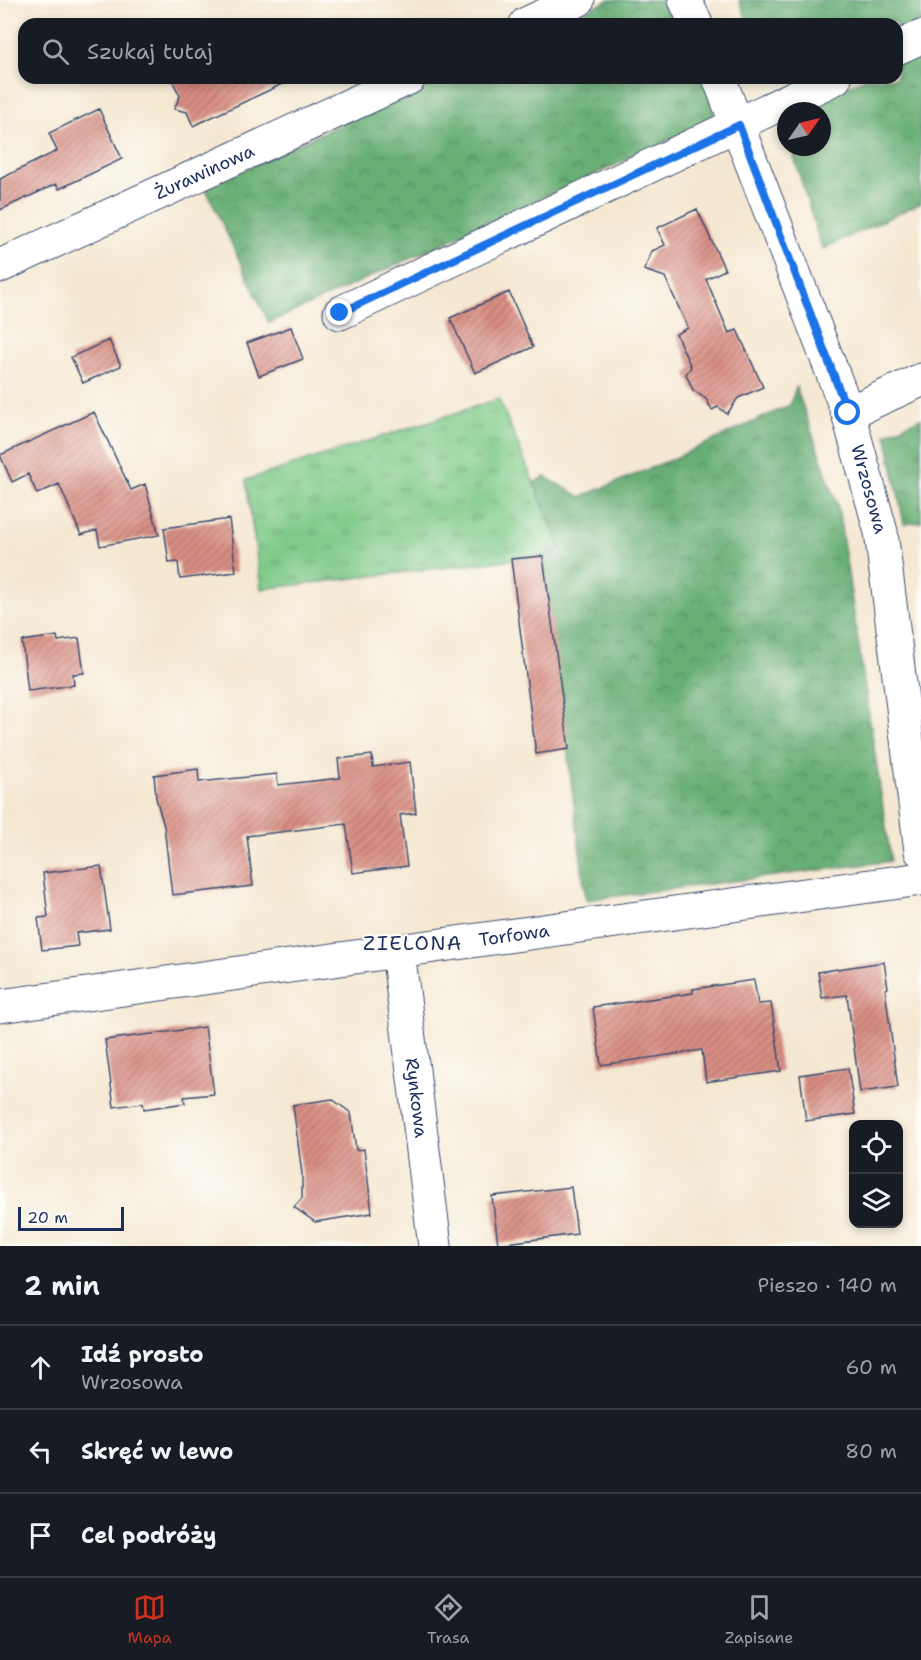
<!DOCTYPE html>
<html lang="pl">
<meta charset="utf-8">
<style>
:root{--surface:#171b24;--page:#20242c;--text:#f1f3f6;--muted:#9ea1a6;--line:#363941;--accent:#c8321e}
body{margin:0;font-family:"Shantell Sans",sans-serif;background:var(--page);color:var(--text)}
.controls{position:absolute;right:18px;bottom:18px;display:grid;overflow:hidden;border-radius:12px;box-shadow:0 3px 9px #0003}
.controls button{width:54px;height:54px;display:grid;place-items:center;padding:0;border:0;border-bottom:2px solid var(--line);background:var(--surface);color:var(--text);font:30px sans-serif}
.compass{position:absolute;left:777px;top:102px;width:54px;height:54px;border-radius:50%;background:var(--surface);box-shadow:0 3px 9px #0003;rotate:56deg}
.scale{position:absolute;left:18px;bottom:15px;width:106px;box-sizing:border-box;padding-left:6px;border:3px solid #1b2f5e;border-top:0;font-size:16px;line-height:21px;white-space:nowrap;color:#1b2f5e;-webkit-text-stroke:4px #fdfcf7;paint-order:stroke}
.stop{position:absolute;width:18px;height:18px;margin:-14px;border:4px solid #1a73e8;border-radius:50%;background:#fff}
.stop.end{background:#1a73e8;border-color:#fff;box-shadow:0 2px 6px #0008}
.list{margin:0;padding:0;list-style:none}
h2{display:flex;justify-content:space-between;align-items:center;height:78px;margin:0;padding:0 24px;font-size:26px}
h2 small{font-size:20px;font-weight:400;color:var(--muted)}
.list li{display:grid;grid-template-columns:39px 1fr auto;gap:18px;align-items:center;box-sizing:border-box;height:84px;padding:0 24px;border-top:2px solid var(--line)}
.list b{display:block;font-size:22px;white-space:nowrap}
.list p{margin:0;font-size:20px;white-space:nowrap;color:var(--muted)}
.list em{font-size:20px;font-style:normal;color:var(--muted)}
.icon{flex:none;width:33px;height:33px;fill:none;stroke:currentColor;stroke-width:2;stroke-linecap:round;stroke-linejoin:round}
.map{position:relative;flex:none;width:921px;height:1246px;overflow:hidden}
.search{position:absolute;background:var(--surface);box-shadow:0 3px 9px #0003;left:18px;right:18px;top:18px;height:66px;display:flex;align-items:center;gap:15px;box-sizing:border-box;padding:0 21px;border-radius:18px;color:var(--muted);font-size:22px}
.sheet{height:330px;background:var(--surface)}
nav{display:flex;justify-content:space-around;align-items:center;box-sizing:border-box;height:84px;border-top:2px solid var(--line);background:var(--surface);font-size:16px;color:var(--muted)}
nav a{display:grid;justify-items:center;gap:3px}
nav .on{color:var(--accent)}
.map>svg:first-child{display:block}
.grass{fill:url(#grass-tufts);stroke:#4d7c73;stroke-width:1.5}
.forest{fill:url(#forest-crowns);stroke:#416e69;stroke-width:1.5}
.building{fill:url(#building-hatch)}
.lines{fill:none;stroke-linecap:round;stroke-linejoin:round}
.minor-casing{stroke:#3c4b6f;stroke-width:35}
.minor{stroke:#fff;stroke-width:33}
.route{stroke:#1a73e8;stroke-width:8}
.labels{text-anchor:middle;stroke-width:4.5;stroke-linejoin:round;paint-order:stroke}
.street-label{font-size:18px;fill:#1b2f5e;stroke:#fdfcf7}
.neighbourhood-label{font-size:20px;letter-spacing:1.5px;fill:#1b2f5e;stroke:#fdfcf7}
</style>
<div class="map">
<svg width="921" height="1246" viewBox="0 0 921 1246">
<defs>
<pattern id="grass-tufts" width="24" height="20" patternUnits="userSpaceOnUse" patternTransform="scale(1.5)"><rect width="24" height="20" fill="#7fca88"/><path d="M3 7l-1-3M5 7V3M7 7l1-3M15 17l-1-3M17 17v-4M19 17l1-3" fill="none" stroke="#67a472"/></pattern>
<pattern id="forest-crowns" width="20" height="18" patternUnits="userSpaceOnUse" patternTransform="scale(1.5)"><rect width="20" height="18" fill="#67ae74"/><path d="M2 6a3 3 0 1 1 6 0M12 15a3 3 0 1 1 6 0" fill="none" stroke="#548e62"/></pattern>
<pattern id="building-hatch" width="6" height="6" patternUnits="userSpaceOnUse" patternTransform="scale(1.5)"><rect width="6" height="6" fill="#d98e83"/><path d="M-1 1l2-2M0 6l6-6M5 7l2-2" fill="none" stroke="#af746e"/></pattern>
</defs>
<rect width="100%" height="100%" fill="#fdfcf7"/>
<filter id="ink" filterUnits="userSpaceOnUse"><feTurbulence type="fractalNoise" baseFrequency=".0167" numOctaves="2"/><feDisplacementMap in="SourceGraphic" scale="12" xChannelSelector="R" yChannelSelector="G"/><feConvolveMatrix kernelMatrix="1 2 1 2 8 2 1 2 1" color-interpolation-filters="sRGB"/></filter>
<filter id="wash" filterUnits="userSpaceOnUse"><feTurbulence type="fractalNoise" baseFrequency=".008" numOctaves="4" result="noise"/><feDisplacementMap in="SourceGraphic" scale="24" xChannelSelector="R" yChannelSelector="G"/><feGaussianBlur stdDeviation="1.35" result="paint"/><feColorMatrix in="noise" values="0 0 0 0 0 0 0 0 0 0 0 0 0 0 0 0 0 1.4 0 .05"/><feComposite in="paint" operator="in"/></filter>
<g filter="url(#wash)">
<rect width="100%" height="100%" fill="#f5e8d2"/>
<path class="grass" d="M499,399L561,548L543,556L261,589L246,480Z"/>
<path class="forest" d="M609,0H666L669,1L679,24H557Z
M739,0H921V21L897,33V24H749Z
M921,51V203L822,249L791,147H822V111H795L865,78H897V63Z
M440,78H703L716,119L269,323L205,187Z
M796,387L838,507L891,861L586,900L543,556L561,548L534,483L545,477L581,497L675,458L790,405Z
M921,418V522L904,524L886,434Z"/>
<g id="blocks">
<path class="building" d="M171,78H295L193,126L187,112L174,109L180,96Z
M99,109L122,159L59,189L56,184L0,210V179L57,151L49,133Z
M697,209L725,270L706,279L729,333L737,330L763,387L738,398L727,414L718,407L712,410L706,399L693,390L686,374L691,367L676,334L688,328L665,277L644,270L652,251L665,245L657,228Z
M509,292L533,347L475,373L450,318Z
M291,327L303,359L259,376L247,343Z
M109,340L121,366L83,383L71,357Z
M94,412L131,490L145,484L159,535L100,546L97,530L81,535L59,484L37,494L28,474L12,482L0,455Z
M229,519L236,572L180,579L178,562L169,563L164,528Z
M543,556L569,749L536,754L511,559Z
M57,636L58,641L79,638L84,673L73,674L74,685L28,691L22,641Z
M372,755L373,767L410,762L416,813L400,815L407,866L353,873L346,824L247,836L253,886L172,895L164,826L156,798L154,775L198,769L199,782L277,774L278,785L340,778L338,759Z
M101,866L110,929L76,933L78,946L42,950L38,918L48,917L43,873Z
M884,962L888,988L885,989L898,1087L860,1092L847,995L822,998L818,972Z
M754,980L758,1004L771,1003L781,1071L706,1082L702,1050L601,1065L593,1007L693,993V989Z
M205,1027L214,1094L184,1097L185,1103L165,1106L144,1109L143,1103L114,1107L105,1040Z
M848,1068L855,1114L806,1121L800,1075Z
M332,1099L351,1113L356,1150L364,1149L372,1213L315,1222L294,1207L302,1198V1174L293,1105Z
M571,1187L577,1234L498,1244L492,1196Z"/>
</g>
</g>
<g filter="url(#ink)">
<use href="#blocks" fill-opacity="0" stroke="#3c4b6f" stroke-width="1.5"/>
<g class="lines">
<g class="minor-casing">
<g id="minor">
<path d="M685,0L696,24"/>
<path d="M526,24L578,0"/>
<path d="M897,48L921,37"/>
<path id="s1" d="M719,78L848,413L881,532L921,851"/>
<path id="s2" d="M0,266L409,78"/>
<path d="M340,313L835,78"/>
<path d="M848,413L921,380"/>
<path id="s3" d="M398,951L435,1246"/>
<path id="s4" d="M0,1006L921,879"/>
</g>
</g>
<use href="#minor" class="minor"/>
</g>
</g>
<g class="lines" filter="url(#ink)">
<path class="route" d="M340,313L739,125L848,413"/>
</g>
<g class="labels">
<g class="street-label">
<text dy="6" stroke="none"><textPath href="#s2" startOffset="225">Żurawinowa</textPath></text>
<text dy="6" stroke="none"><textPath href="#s1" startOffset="438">Wrzosowa</textPath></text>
<text dy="6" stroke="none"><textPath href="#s4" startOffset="519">Torfowa</textPath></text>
<text dy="6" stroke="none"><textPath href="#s3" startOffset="148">Rynkowa</textPath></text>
</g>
<g class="neighbourhood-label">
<text x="413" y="950">ZIELONA</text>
</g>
</g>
</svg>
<div class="controls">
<button><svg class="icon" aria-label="locate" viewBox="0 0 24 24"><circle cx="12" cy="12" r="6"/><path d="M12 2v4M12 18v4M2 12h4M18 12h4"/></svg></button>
<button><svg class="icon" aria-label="layers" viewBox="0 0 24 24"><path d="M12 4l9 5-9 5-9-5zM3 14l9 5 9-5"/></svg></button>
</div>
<svg class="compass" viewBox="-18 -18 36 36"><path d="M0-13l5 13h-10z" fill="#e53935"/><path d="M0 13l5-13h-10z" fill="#9ea1a6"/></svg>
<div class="scale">20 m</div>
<div class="stop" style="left:848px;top:413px"></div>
<div class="stop end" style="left:340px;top:313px"></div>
<div class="search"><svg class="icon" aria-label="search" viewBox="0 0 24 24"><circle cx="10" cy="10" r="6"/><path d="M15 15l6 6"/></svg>Szukaj tutaj</div>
</div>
<section class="sheet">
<h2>2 min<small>Pieszo · 140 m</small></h2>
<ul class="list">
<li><svg class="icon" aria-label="ahead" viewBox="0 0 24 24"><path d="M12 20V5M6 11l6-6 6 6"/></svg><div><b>Idź prosto</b><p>Wrzosowa</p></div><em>60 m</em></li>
<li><svg class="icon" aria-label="left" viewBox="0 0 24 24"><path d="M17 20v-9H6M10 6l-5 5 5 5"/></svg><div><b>Skręć w lewo</b></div><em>80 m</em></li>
<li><svg class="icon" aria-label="arrive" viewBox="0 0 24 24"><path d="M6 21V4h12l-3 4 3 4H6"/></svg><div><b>Cel podróży</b></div></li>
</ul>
</section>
<nav>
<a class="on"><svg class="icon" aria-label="map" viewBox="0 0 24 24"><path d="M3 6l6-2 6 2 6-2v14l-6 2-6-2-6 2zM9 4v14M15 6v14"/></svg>Mapa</a>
<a><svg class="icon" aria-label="directions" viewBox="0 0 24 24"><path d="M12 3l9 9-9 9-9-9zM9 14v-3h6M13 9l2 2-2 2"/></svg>Trasa</a>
<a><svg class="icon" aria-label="saved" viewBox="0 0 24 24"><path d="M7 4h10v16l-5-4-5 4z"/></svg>Zapisane</a>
</nav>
